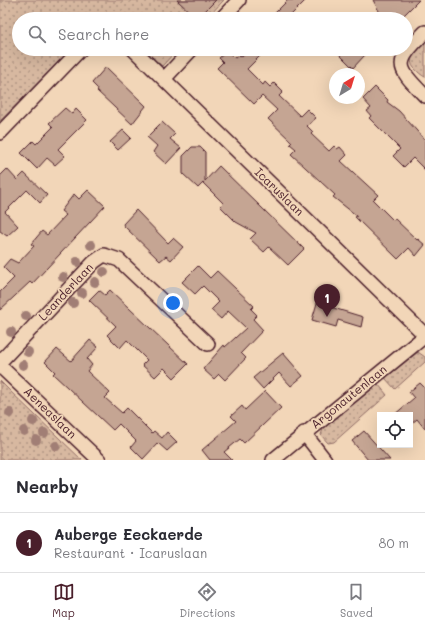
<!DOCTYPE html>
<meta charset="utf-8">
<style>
:root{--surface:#fff;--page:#f7f7f7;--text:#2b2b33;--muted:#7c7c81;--line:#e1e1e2;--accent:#4a1f2b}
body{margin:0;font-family:Mali,sans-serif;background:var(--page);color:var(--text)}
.controls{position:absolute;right:12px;bottom:12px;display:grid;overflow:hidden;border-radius:0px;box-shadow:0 4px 16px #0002}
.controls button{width:36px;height:36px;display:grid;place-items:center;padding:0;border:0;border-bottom:1px solid var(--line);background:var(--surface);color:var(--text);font:20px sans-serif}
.compass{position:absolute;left:329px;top:68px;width:36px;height:36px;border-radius:50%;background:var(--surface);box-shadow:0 4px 16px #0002;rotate:38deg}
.you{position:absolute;left:173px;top:303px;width:14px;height:14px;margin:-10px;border:3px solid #fff;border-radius:50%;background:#1a73e8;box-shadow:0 0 0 6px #1a73e833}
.badge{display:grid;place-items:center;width:26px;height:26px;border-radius:50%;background:var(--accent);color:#fff;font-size:13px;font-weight:700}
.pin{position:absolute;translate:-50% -33px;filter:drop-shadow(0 1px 2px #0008)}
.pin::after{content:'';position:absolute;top:21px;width:14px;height:12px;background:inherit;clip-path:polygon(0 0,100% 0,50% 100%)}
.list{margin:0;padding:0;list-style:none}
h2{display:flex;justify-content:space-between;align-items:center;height:52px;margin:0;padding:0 16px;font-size:17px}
h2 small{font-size:13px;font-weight:400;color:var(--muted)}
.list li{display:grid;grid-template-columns:26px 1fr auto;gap:12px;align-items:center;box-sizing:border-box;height:60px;padding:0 16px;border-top:1px solid var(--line)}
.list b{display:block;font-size:15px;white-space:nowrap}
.list p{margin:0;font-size:13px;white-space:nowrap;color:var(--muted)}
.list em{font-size:13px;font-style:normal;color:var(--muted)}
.icon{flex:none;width:22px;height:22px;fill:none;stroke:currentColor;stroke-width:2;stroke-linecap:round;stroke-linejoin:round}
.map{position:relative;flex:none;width:425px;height:460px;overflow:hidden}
.search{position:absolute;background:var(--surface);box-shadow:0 4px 16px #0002;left:12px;right:12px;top:12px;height:44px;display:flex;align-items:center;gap:10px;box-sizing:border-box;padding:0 14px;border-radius:22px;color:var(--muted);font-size:15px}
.sheet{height:112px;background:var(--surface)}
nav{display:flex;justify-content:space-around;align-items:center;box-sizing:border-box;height:56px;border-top:1px solid var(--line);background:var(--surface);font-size:11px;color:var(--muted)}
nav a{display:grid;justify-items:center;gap:2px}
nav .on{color:var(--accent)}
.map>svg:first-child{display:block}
.grass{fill:url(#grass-dots);stroke:#906c66}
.building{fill:#c5a593;stroke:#4a1f2b}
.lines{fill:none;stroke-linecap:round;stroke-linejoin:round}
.minor-casing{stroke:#4a1f2b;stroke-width:16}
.minor{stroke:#f2d6b8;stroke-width:13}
.tree{fill:#a17e74}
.labels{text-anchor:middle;stroke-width:3.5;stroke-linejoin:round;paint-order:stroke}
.street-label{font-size:12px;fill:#4a1f2b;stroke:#f2d6b8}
</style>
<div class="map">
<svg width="425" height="460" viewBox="0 0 425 460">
<defs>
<pattern id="grass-dots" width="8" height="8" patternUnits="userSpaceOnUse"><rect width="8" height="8" fill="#d7b8a0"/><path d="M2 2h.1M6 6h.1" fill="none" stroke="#b09583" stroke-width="1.8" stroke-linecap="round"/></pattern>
</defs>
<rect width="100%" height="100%" fill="#f2d6b8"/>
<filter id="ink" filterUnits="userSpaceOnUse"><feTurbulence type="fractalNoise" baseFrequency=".025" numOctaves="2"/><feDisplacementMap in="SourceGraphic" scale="8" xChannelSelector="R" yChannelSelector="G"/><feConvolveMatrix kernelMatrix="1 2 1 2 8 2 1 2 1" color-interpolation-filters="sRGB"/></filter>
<g filter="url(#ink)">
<path class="grass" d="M0,0H224L206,19H19V49H71L0,121Z
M425,43V77C421,75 418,72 415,69C405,59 418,50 425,43Z
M143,49H178L162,66Z
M418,352L425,357V362L395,389L385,378Z
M0,381L10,391L82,460H0Z
M378,384L387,395L334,442L328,443L321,435L323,429Z"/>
<path class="building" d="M177,0H216L197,19Z
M288,0H306L287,19H269Z
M373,0H419L400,19H374L380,13Z
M249,49H267L247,69L263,85L265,82L270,87L274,83L283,92L279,96L300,116L307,109L316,118L307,126L313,132L311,134L329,151L334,146L337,149L340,147L347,155L341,161L378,195L373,200L393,220L395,219L417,240L418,239L425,245L416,256L409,248L398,259L355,217L357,216L333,197L335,195L291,154L296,149L290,144L292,142L268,119L277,110L262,96L254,104L217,68L223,62L219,58L227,51L235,58L239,55L241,57Z
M344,49H359L365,55L353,68L339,54Z
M106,67L146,106L132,124L97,91L98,89L92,83Z
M375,87L388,100L387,102L399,111L425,140V170L413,158L404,167L393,156L400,149L369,118L371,116L367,111L371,108L363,99Z
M65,108L72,114L76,109L87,120L58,149L65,156L55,165L47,158L37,169L21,153L33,141L36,144L53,127L49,123Z
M162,122L175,134L170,139L181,148L166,164L153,152L157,146L147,137Z
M123,130L131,138L118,150L110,142Z
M192,147H200L205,152V181L219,166L304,249L288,265L269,247L264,252L250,239L256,233L236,222L220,206L223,203L203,183L198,188L183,174V156Z
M7,169L17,180L24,173L47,195L40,203L27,190L5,212L18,226L7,236L0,231V176Z
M88,190L105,206L32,284L30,282L0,310V292L14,278L3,267L10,259L18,263L34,246L31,244L42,231L47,235L66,215L61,211L74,194L79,199Z
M136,210L168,243L173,238L183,247L171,260L166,256L160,261L124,226L123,224Z
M198,266L210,278L217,271L254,306L251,309L257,315L253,319L263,330L241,353L246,358L225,380L219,374L214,379L203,369L224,345L225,347L246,328L228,311L221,319L211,310L219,302L203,286L195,294L182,282Z
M99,290L105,295L110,290L188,364L174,378L164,368L155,377L142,365L147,360L127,340L120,348L107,335L116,326L89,300Z
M317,303L363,317L361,327L338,320L336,327L312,320Z
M90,340L98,347L87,359L92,365L87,371L110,393L105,398L122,413L127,408L152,433L154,431L162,438L167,432L177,442L167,451L158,443L143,459L131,447L136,441L119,424L113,430L53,374L55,372L45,362L57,349L71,361Z
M283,353L303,376L291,386L279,373L263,389L253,378Z
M420,383L425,388V429L417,419L410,425V415H394L414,398L409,392Z
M265,391L281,408L244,443L240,439L224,452L232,460H210L202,450L236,421L231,416L242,406L245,410Z
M364,431L390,460H368L352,441Z"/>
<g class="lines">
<g class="minor-casing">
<path id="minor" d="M221,19L239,0
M425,32C395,63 394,65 425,96
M133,49L425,335
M164,79L192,49
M0,133L81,49
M0,362L94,262L104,255L119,260L208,344
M0,366L99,460
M304,433L325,460
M273,460L425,336"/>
</g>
<use href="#minor" class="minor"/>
</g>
<g class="tree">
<circle cx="91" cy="245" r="5"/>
<circle cx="77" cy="262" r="5"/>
<circle cx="104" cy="272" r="5"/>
<circle cx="63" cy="277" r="5"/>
<circle cx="95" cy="282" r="5"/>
<circle cx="82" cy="293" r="5"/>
<circle cx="73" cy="303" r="5"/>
<circle cx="26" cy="316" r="5"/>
<circle cx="11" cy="332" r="5"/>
<circle cx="28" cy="352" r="5"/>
<circle cx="23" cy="365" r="5"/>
<circle cx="10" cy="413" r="5"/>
<circle cx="33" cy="421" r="5"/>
<circle cx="24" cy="431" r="5"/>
<circle cx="44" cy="433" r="5"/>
<circle cx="36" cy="440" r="5"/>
<circle cx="56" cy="446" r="5"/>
</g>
</g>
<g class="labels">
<g class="street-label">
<text transform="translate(279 192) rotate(44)" y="4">Icaruslaan</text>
<text transform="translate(66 292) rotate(-47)" y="4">Leanderlaan</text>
<text transform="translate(349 397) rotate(-39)" y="4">Argonautenlaan</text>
<text transform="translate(50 413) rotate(44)" y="4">Aeneaslaan</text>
</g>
</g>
</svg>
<div class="controls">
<button><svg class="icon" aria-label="locate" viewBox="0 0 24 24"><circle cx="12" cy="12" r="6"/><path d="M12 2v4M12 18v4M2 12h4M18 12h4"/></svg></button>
</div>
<svg class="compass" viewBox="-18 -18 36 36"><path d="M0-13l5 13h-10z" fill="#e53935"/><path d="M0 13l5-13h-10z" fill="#7c7c81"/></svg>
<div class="you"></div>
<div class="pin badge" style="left:327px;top:317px">1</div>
<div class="search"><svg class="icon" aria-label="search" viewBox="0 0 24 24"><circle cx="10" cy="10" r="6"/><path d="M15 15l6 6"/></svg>Search here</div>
</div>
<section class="sheet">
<h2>Nearby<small></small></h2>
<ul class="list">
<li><span class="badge">1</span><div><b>Auberge Eeckaerde</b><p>Restaurant · Icaruslaan</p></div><em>80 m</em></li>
</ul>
</section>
<nav>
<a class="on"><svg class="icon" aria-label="map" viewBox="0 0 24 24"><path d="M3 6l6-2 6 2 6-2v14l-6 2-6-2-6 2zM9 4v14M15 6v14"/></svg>Map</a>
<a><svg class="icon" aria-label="directions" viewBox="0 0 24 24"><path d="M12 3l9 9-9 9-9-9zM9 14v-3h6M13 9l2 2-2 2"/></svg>Directions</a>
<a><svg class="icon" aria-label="saved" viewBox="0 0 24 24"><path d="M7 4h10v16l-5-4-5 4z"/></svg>Saved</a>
</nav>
